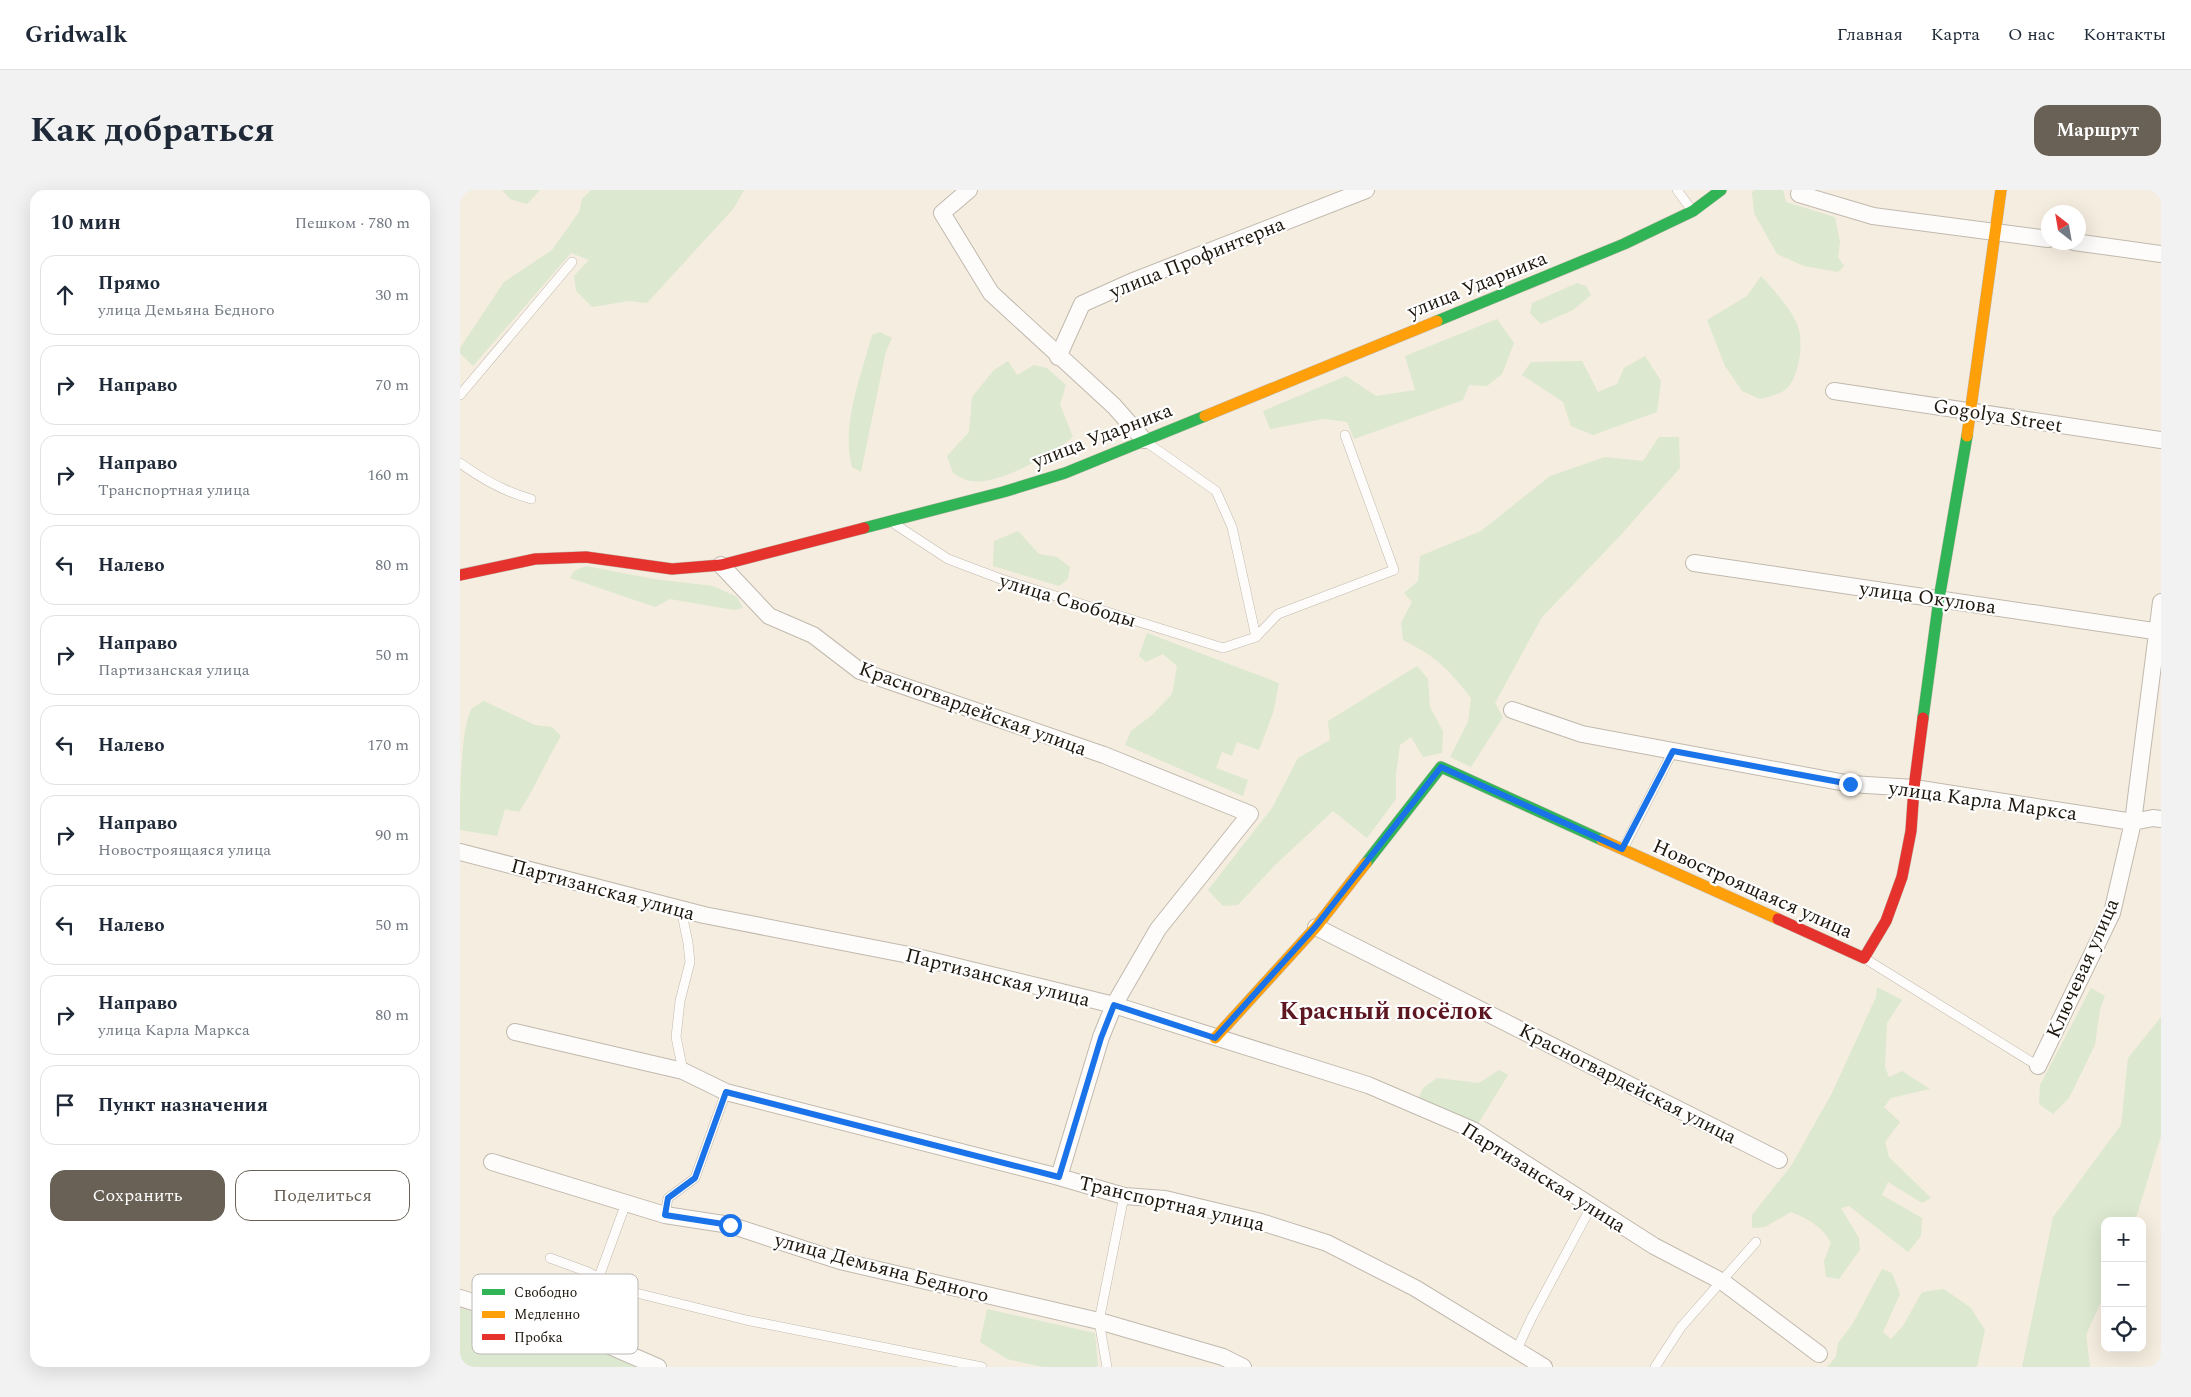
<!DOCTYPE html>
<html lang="ru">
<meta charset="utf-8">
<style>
:root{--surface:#fff;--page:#f2f2f3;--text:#1f2937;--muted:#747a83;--line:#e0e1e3;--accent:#696156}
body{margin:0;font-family:Spectral,serif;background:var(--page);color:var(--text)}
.controls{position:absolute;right:15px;bottom:15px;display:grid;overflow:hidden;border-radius:10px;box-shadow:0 5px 20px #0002}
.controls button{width:45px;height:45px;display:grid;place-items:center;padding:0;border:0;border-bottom:1px solid var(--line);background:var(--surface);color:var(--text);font:25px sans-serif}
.compass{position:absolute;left:1581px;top:15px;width:45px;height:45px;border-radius:50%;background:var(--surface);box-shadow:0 5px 20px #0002;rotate:329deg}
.stop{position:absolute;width:15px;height:15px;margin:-11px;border:4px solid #1a73e8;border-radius:50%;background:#fff}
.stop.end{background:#1a73e8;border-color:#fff;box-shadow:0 1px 5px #0008}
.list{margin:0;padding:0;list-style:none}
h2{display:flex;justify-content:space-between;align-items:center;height:65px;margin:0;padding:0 20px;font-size:21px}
h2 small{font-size:16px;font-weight:400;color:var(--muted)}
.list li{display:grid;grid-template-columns:32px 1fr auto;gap:15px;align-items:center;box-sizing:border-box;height:80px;margin:0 10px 10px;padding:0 10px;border:1px solid var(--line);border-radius:15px}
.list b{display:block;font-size:19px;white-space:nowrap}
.list p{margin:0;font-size:16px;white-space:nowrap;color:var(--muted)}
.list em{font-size:16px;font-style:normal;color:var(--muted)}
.actions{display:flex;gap:10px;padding:15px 20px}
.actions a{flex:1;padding:11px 0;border:1px solid var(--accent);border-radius:15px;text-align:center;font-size:18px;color:var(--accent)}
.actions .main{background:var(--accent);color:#fff}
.icon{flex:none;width:28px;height:28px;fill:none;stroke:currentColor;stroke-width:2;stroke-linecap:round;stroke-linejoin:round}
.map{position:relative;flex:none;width:1701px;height:1177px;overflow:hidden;border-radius:15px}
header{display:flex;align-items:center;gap:30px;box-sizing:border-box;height:70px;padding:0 25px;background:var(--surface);border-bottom:1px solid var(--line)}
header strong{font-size:24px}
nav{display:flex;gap:28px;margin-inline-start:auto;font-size:18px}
.intro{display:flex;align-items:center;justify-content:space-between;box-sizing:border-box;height:120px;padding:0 30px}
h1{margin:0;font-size:35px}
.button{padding:12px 22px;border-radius:15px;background:var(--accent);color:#fff;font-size:18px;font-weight:700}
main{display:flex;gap:30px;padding:0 30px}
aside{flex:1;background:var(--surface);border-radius:15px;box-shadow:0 5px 20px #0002}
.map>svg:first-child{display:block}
.green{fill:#dce8d0}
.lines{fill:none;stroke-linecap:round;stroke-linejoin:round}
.lane-casing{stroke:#c0b9ae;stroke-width:10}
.street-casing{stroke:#c0b9ae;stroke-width:18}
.fast-casing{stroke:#c0b9ae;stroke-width:12}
.slow-casing{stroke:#c0b9ae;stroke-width:12}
.jam-casing{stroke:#c0b9ae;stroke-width:12}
.lane{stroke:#fefcfa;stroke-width:9}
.street{stroke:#fefcfa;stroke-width:16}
.fast{stroke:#30b455;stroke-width:11}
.slow{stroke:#ff9f0a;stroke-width:11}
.jam{stroke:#e5322d;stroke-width:11}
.route{stroke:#1a73e8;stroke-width:6}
.labels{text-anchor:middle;stroke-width:4.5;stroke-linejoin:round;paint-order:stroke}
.street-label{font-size:20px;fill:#1d160c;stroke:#fff}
.district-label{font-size:25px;font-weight:bold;fill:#5c1721;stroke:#fff}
.key{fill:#fff;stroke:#bbb9b6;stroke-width:1}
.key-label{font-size:14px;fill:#1d160c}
</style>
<header>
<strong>Gridwalk</strong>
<nav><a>Главная</a><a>Карта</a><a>О нас</a><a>Контакты</a></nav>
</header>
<div class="intro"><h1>Как добраться</h1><a class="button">Маршрут</a></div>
<main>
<aside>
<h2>10 мин<small>Пешком · 780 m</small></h2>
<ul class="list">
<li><svg class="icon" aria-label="ahead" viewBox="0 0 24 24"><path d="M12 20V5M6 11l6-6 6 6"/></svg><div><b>Прямо</b><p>улица Демьяна Бедного</p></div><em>30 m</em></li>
<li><svg class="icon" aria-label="right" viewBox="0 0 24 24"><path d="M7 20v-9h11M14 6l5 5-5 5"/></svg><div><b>Направо</b></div><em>70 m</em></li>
<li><svg class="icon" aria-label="right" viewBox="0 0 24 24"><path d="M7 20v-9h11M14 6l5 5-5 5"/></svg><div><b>Направо</b><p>Транспортная улица</p></div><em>160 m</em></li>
<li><svg class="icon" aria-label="left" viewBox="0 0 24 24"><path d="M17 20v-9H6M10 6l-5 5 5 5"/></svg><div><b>Налево</b></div><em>80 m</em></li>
<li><svg class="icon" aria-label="right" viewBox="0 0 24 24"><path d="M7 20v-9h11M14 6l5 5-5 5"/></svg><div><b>Направо</b><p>Партизанская улица</p></div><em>50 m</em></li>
<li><svg class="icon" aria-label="left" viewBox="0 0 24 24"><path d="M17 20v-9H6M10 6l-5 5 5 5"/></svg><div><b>Налево</b></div><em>170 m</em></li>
<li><svg class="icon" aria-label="right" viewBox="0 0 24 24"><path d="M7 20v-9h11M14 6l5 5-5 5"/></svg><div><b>Направо</b><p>Новостроящаяся улица</p></div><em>90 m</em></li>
<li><svg class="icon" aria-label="left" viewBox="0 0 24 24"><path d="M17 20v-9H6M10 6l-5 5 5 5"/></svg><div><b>Налево</b></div><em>50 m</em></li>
<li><svg class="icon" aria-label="right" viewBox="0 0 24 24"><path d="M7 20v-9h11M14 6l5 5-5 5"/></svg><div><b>Направо</b><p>улица Карла Маркса</p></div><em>80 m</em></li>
<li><svg class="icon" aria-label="arrive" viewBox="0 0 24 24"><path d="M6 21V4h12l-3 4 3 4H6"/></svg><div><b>Пункт назначения</b></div></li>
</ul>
<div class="actions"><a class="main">Сохранить</a><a>Поделиться</a></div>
</aside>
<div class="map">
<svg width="1701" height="1177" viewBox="0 0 1701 1177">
<rect width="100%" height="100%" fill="#f5eddf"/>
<path class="green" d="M42,0H80L67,14L50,9Z
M131,0H284L274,18L187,113L169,111L132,117L116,101L114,86L129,70L111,63L13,176L0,163V158L44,92L92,60L119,22L122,9Z
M1295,0H1323L1326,12L1375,27L1380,52L1378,67L1384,76L1378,82L1344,76L1317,64L1294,23L1292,2Z
M1301,86C1312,98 1333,121 1338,137C1344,153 1339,188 1326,199C1319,205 1308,207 1300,209L1282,201L1265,176L1247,130L1287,106Z
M1117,93L1126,96L1131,105L1113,120L1081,134L1070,123L1072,113Z
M1037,129L1054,153L1042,184L1027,196L1009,195L1003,210L894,249L887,232L863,229L810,239L803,221L886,186L916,206L955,200L945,166Z
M420,142L432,148L426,161L401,282L392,277C381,234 401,187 412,145Z
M1185,166L1201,191L1197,222L1133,245L1111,236L1103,212L1062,185L1071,172L1122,171L1138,202L1157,194L1164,178Z
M548,171L557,185L574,175L587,178L606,195L600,214L613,247C593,264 533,299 507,290C502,289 497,285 493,283L487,266L509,242L512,207L534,180Z
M1199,247H1219L1220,278L1158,348L1082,427L1035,513L1043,527L1011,577L990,567L1008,532L1011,508C989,480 977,467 943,450L941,433L952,412L944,403L958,391L960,366L1021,341L1090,286L1145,267L1183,271Z
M558,341L579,364L597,367L610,377L608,389L599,396L533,376L534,351Z
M126,376L194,389L253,396L277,407L283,418L274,420L210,409L195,417L110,388L114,381Z
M687,443L819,493L813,523L799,560L777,552L772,566L762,562L756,578L788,590L783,606L665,555L671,541L691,526L712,504L717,476L703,464L686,472L679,466Z
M957,476L968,489L970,517L983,541L982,563L963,567L951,547L940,555L936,584V609L907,648L873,621L814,676L778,715L763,716L748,700L812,618L838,568L870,550L868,531Z
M24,511L75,535L92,537L101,546C86,571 75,598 59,622L45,619L37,646L0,640C0,612 0,541 11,520C13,516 20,514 24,511Z
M1417,797L1442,810L1427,833L1425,877L1429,887L1442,881L1470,899L1431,908L1424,917L1440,932L1425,952L1429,967L1471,1008L1462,1013L1428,992L1422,1005L1462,1028L1461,1046L1448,1062L1389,1016L1381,1018L1399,1048L1400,1060L1379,1089L1366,1087L1364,1071L1371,1053C1363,1037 1347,1028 1331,1022L1305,1037L1292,1038V1025L1331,976L1372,903L1416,807Z
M1631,798L1645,806L1640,819L1635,855L1609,908L1593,924L1579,914L1580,895Z
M1701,827V946L1675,1031H1645V1103L1626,1145L1630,1177H1562L1593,1027L1661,935L1668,868Z
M1039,880L1048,885L1018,934L957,911L963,898L977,888L1019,893Z
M1422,1079L1432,1083L1440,1104L1423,1142L1431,1149L1443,1136L1462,1102L1484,1099L1511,1118L1525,1140L1517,1177H1367L1376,1167L1378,1153L1392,1135Z
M0,1118L152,1166L176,1177H0Z
M527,1119L635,1143L638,1175L636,1177H583L547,1169L520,1152Z"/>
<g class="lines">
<g class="lane-casing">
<path id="lane" d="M1217,0L1231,19
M0,205L112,72
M0,273C22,289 45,302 71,309
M436,335L488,369L541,389L763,458L796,447L772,337L756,301L689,254
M796,447L818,424L934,380L885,245
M1163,659L1213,561
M221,719L228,753L230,772L220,811L216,847L223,881
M1404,768L1578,876
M205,1025L208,1008L235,988L266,902
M90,1068L128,1082L160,1099L286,1130L522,1177
M121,1146L136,1095L166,1013
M1056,1161L1072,1127L1132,1015
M647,1177L639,1131L664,1006
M1195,1177L1221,1137L1296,1052"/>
</g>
<g class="street-casing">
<path id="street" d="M509,0L482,23L531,103L654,216L684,250
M1339,4L1413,26L1588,49
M1614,52L1701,64
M598,167L622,114L671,92L906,0
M1374,201L1701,250
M1234,373L1701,442
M261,375L309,426L353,445L400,481L644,565L790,624L698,739L654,815L641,847L599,987
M1052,520L1122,544L1391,594L1454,598L1673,632L1693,628L1701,629
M0,662L244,725L449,765L654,815L908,895L1013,940L1194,1056L1263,1092L1359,1164
M856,737L1319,970
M55,842L223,881L266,902L599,987L664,1006L705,1009L801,1032L867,1053L955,1098L1084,1177
M1578,876L1652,723L1673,632L1701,412
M32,972L205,1025L270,1035L380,1071L639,1131L763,1167L783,1177
M0,1108L136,1150L198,1177"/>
</g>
<g class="fast-casing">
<path id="fast" d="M977,131L1164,54L1233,21L1261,0
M404,338L543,302L605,283L745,226
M1463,528L1479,409L1507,246
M906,673L981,577L1142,650"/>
</g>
<g class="slow-casing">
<path id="slow" d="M745,226L977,131
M1507,246L1541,0
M1142,650L1318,729
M755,848L856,737L906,673"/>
</g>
<g class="jam-casing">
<path id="jam" d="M0,385L75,369L126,367L212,379L261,375L404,338
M1318,729L1404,768L1426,731L1442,687L1451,641L1454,598L1463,528"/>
</g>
<use href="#lane" class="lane"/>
<use href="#street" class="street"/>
<use href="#fast" class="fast"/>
<use href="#slow" class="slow"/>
<use href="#jam" class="jam"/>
</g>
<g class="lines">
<path class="route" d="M270,1035L205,1025L208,1008L235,988L266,902L599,987L641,848L654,815L755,848L856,736L981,577L1162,659L1213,561L1390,594"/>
</g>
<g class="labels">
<g class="street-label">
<text transform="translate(737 67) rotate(-22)" y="7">улица Профинтерна</text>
<text transform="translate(1017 94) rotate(-22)" y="7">улица Ударника</text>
<text transform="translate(1538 225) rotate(9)" y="7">Gogolya Street</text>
<text transform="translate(642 245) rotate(-21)" y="7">улица Ударника</text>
<text transform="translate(1468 407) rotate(8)" y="7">улица Окулова</text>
<text transform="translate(608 410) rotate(17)" y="7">улица Свободы</text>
<text transform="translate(513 518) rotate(20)" y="7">Красногвардейская улица</text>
<text transform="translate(1523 610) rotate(8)" y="7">улица Карла Маркса</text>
<text transform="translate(1293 698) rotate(24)" y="7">Новостроящаяся улица</text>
<text transform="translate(143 699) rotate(15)" y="7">Партизанская улица</text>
<text transform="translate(1622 778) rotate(-66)" y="7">Ключевая улица</text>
<text transform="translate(538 787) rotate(14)" y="7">Партизанская улица</text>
<text transform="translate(1168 893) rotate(27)" y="7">Красногвардейская улица</text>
<text transform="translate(1084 987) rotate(32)" y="7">Партизанская улица</text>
<text transform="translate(712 1013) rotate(13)" y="7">Транспортная улица</text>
<text transform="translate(422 1077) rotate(15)" y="7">улица Демьяна Бедного</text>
</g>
<g class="district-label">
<text x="926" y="829">Красный посёлок</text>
</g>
</g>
<rect x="12" y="1084" width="166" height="80" rx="8" class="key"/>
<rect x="22" y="1099" width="23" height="6" fill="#30b455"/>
<rect x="22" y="1121" width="23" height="7" fill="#ff9f0a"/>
<rect x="22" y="1144" width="23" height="6" fill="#e5322d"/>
<g class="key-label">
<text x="54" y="1107">Свободно</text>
<text x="54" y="1129">Медленно</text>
<text x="54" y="1152">Пробка</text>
</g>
</svg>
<div class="controls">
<button>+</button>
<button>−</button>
<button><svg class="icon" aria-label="locate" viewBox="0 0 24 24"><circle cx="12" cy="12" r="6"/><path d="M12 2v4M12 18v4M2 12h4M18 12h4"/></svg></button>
</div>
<svg class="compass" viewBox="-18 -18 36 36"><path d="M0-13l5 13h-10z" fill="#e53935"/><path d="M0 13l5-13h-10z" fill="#747a83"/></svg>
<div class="stop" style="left:270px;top:1035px"></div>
<div class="stop end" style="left:1390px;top:594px"></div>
</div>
</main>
